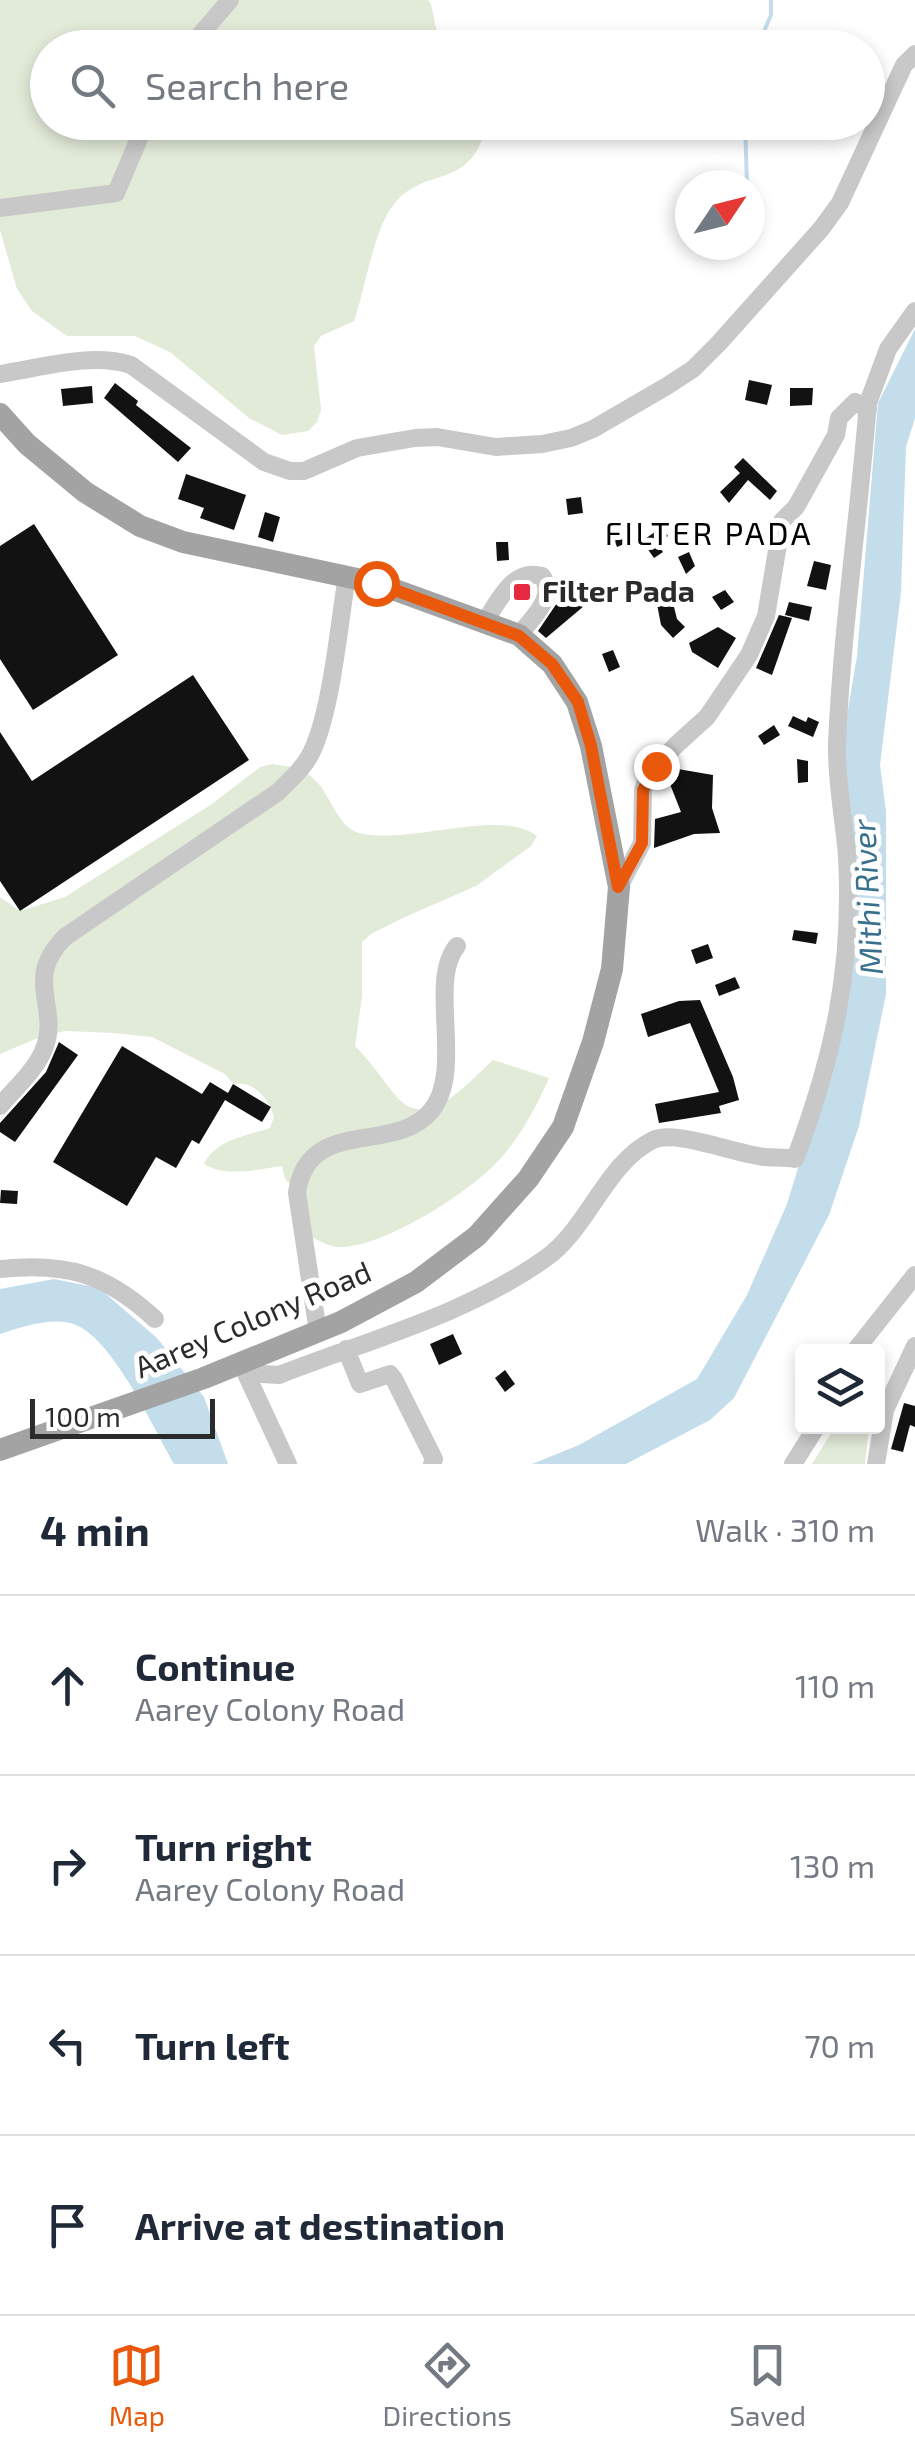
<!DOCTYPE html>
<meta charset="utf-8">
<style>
:root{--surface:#fff;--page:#f6f6f7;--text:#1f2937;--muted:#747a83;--line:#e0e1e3;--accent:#ea580c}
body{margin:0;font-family:"Exo 2",sans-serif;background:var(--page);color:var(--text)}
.controls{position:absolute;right:30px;bottom:30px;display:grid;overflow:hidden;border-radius:10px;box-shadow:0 5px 15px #0003}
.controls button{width:90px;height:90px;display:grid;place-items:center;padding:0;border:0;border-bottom:2px solid var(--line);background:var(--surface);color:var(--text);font:50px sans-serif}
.compass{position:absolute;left:675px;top:170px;width:90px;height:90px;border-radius:50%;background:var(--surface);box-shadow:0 5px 15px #0003;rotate:55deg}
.scale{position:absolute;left:30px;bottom:25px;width:185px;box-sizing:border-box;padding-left:10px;border:5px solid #2b2b2b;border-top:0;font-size:28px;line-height:35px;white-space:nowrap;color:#2b2b2b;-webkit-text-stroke:8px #fff;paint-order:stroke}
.stop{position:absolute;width:30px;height:30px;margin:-22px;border:8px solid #ea580c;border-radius:50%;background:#fff}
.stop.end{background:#ea580c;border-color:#fff;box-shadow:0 2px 10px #0008}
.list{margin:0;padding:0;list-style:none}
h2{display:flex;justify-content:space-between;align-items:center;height:130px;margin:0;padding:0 40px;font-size:42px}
h2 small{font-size:32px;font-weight:400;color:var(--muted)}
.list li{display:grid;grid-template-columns:65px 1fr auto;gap:30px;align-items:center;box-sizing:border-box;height:180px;padding:0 40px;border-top:2px solid var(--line)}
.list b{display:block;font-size:38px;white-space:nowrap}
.list p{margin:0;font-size:32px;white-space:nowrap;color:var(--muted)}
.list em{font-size:32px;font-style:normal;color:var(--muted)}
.icon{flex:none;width:55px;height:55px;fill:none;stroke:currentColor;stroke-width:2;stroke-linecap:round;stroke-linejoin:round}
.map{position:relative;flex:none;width:915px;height:1464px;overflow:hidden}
.search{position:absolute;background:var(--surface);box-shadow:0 5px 15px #0003;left:30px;right:30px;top:30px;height:110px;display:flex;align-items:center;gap:25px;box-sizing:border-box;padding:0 35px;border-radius:55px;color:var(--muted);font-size:38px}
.sheet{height:850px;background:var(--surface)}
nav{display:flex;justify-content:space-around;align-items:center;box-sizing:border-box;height:140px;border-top:2px solid var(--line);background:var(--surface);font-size:28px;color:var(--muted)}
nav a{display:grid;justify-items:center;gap:5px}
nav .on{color:var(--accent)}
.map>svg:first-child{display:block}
.green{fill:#e2ead8}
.water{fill:#c3ddeb}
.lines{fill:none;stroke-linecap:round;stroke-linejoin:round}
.stream{stroke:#c3ddeb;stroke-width:4}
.building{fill:#121212}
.minor{stroke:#c8c8c8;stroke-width:18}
.major{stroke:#a3a3a3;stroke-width:22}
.route{stroke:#ea580c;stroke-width:12}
.poi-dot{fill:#e7293f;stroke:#fff;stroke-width:4}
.labels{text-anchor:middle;stroke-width:10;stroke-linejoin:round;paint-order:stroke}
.poi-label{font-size:30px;font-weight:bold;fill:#2b2b2b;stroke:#fff;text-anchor:start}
.street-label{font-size:30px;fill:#2b2b2b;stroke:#fff}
.neighbourhood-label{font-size:32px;letter-spacing:2.5px;fill:#000;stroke:#fff}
.water-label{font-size:32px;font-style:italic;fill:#39708d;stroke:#fff}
</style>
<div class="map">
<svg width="915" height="1464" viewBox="0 0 915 1464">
<rect width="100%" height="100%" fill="#fff"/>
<path class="green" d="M0,0H428L431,4L440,47L48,48V122L487,123C471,193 426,164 394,204C373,230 366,287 354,321L321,336L314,346L321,410L317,422L308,431L282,435L249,418L170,352L135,336H67L32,311L17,289L0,230Z
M272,764C287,766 304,768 315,780C331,795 337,827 359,833C407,846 501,807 537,836L531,846L476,886L405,917L371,934L362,942V996L355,1046C371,1062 382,1079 396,1096C428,1134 469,1081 493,1060L549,1078C536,1107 522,1134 501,1158C472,1191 382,1249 338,1247C328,1246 318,1240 309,1236L294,1188L285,1179L282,1166C257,1169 227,1178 204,1164C215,1140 246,1136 270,1128L274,1117C269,1099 254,1080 233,1084L225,1074L152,1037L114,1033L65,1031L40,1037L0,1054V897L20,911L65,897L212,804L260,767Z
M835,1427H869L865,1464H812Z"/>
<path class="water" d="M915,329V418L906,447L901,592L880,765L886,811V994L859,1126L829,1215L734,1398L710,1420L626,1464H532L579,1445L697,1379L747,1295L787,1204L848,1004L850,846L842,745L857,656L878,403Z
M54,1279L99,1288L157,1338L204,1397L228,1464H174C154,1429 114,1341 76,1325C54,1316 22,1327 0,1334V1289Z"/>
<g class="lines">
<path class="stream" d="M757,48L771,15V0
M745,122L747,185"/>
</g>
<path class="building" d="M749,380L772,385L767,405L745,400Z
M115,383L138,401L136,405L191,448L178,462L104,398Z
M92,386L93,403L63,406L61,389Z
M790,388H813L812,405L790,406Z
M743,458L777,491L770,500L748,480L729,503L720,492L740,473L734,467Z
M186,474L246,495L234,530L200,518L204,508L178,499Z
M581,497L583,513L568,515L566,499Z
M265,512L280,517L273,542L258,537Z
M34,524L118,655L33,710L0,659V546Z
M630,527L636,539L617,547L612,534Z
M662,527L668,536L657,544L663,552L654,558L642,541Z
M496,542H508L509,560L497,561Z
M689,552L695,566L686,574L678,557Z
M814,561L831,565L826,590L807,586Z
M725,590L734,602L721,610L712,597Z
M572,591L584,606L546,638L538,631L557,603Z
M671,595L677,619L685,627L673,638L661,625L656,599Z
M789,602L812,607L809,621L785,615Z
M779,615L792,618L772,675L756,668Z
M718,627L736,638L718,668L692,652L689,643Z
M613,650L620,667L609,672L602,654Z
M193,675L249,760L20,911L0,881V732L32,781Z
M793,716L806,722L808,717L819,722L813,737L788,726Z
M774,725L780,735L764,745L758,736Z
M797,759L808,761V782L798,783Z
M672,768L713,775L712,808L720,833L694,834L654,848L655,819L681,812L666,774Z
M794,930L818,933L816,944L792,940Z
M708,944L713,958L696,964L691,950Z
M735,977L740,988L719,996L715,985Z
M700,1000L733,1077L739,1100L719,1106L721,1113L659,1123L655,1104L719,1092L690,1023L648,1037L641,1014L679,1001Z
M59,1042L78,1055L15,1142L0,1132V1123L46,1072Z
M122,1046L202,1094L210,1082L228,1093L233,1084L271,1107L262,1122L225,1100L199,1144L192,1140L176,1168L156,1157L127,1206L53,1162Z
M1,1190L18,1191L17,1204L0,1203Z
M453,1334L462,1354L439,1365L430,1344Z
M505,1370L515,1384L505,1392L495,1378Z
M904,1403L915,1406V1427L910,1425L903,1452L891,1449Z"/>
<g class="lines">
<path class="minor" d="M189,48L230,0
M0,208L116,193L146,122
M0,374C41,368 91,352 131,365L264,462L290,471H304L357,448L415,438L437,437L496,447L542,444L571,438L593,429L667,386L693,369L719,343L821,229L840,203L904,65L915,54
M484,623C499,601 512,568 542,576C557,597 532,618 519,635
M619,887L642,843L643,790L648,776L675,746L707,717L749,655L766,616L782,521L796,507L836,435L839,418L855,402L868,409
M0,1106C14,1089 36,1070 44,1049C61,1007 22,980 65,937L278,792C289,781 301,771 309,757C331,719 339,623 347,576
M0,1269C67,1262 106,1274 155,1319
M318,1332L297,1193C307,1116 395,1155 431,1111C465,1070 427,982 457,946
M346,1349L360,1384L390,1374L394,1379L434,1459L432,1464
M854,1352L915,1275
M241,1362L262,1374L279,1375C368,1340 468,1314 546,1258C589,1227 606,1163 653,1140C676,1129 738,1155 765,1157C776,1158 785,1157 795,1159C834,1055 853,968 847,856C844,818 836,781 837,743C842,629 859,516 868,403L888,349L915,311
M241,1363L288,1464
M793,1464L817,1426
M876,1464L885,1410L915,1346"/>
<path class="major" d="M0,414L27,444L85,492L140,526L183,542L376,583L519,635L552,664L577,702L591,746L619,887L612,969L593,1042L563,1127L528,1179L477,1236L416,1282L341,1322L204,1378L0,1450"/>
</g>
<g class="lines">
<path class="route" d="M376,583L519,636L552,664L578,702L591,746L618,887L642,843L643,790L656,766"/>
</g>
<rect class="poi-dot" x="512" y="582" width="20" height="20" rx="5"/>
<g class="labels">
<g class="poi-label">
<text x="542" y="602">Filter Pada</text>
</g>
<g class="street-label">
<text transform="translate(253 1320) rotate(-23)" y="10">Aarey Colony Road</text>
</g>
<g class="neighbourhood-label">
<text x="709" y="545">FILTER PADA</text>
</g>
<g class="water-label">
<text transform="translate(868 897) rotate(-93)" y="11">Mithi River</text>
</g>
</g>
</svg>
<div class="controls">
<button><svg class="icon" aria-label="layers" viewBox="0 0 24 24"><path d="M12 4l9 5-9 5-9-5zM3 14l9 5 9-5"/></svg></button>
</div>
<svg class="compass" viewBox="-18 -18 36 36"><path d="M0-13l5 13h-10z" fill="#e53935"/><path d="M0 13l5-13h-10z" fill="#747a83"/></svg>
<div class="scale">100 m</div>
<div class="stop" style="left:376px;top:583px"></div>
<div class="stop end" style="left:656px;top:766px"></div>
<div class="search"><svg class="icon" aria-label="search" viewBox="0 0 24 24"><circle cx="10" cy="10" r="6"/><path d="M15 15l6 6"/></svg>Search here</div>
</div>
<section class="sheet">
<h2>4 min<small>Walk · 310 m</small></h2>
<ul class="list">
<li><svg class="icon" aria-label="ahead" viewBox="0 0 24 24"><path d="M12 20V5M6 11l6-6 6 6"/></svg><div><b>Continue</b><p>Aarey Colony Road</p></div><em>110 m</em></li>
<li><svg class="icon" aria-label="right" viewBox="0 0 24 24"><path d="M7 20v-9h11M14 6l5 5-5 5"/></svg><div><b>Turn right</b><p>Aarey Colony Road</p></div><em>130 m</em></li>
<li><svg class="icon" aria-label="left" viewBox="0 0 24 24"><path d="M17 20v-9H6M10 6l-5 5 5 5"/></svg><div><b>Turn left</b></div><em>70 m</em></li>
<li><svg class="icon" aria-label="arrive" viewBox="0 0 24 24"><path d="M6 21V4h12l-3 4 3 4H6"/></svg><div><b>Arrive at destination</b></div></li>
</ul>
</section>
<nav>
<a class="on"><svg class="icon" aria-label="map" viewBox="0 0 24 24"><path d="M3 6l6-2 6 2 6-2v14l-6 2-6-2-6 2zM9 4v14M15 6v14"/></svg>Map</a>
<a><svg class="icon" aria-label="directions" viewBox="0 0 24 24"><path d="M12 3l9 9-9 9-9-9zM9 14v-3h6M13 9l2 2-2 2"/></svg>Directions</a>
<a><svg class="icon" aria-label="saved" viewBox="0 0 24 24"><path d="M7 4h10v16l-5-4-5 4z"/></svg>Saved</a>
</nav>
